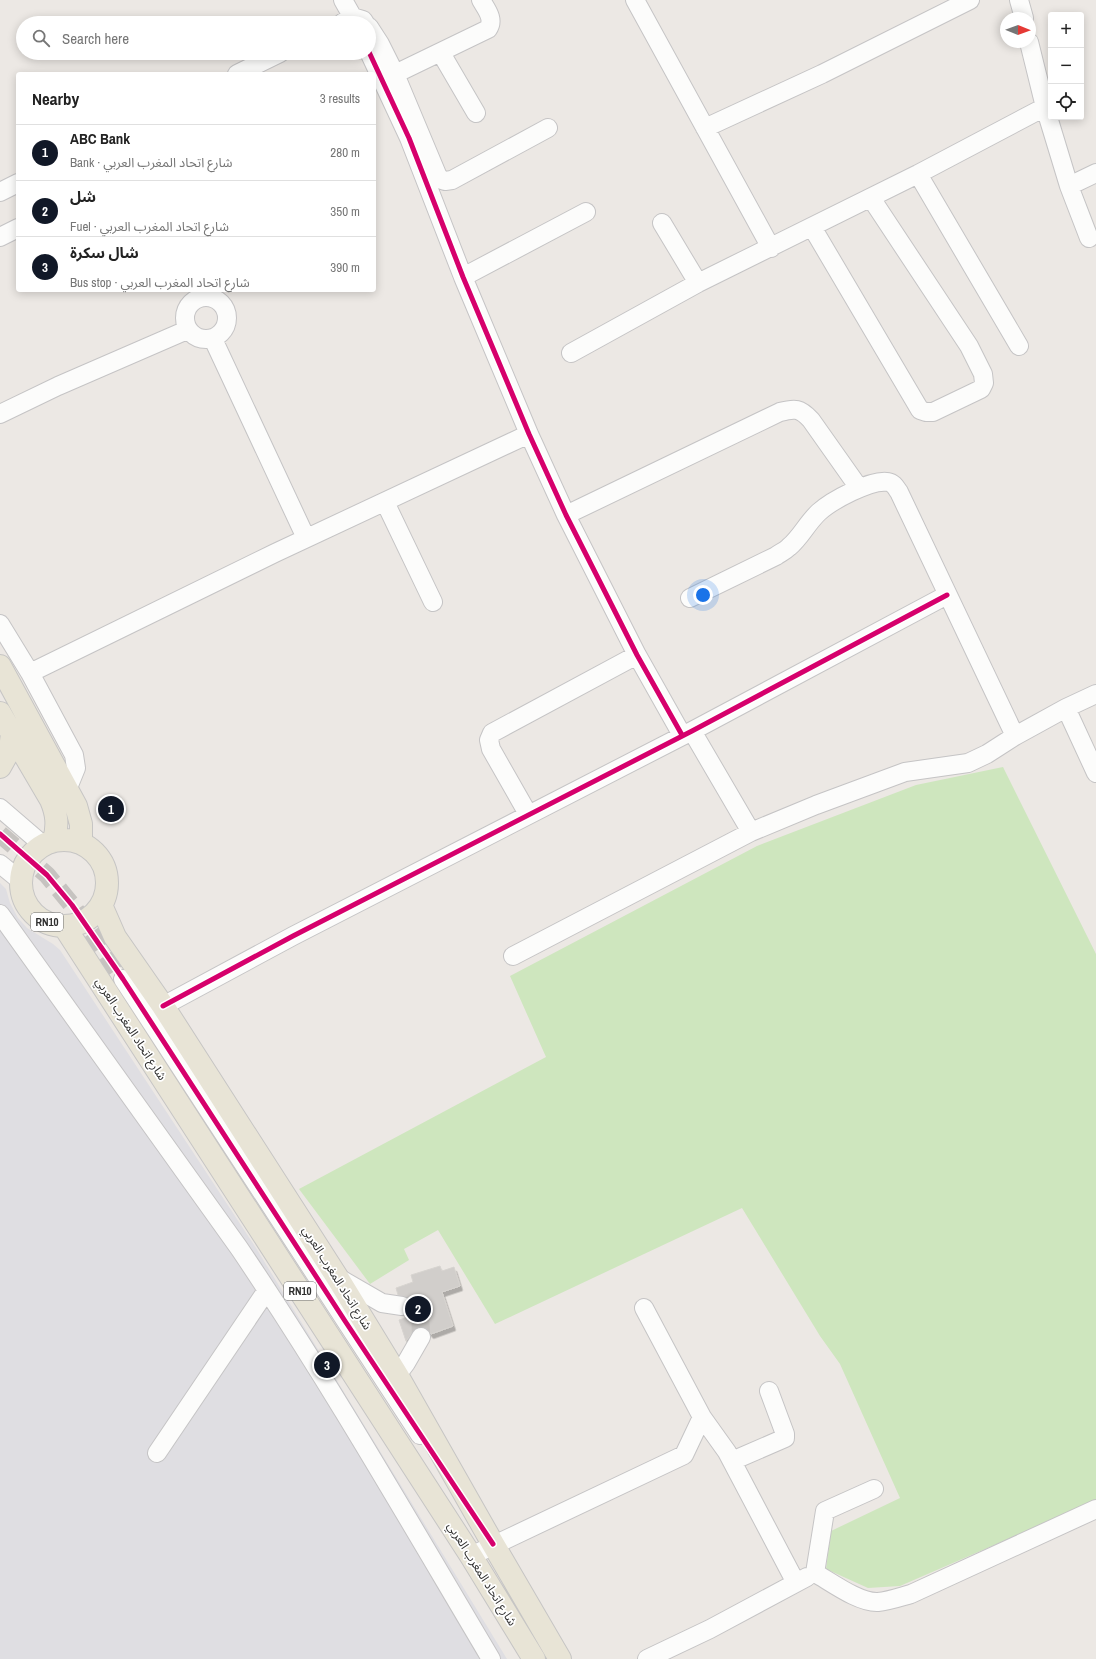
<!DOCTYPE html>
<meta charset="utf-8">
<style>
:root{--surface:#fff;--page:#f2f2f2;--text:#222;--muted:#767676;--line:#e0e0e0;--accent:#111827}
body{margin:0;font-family:"Archivo Narrow","Noto Sans Arabic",sans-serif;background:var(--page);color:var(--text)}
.controls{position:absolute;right:12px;top:12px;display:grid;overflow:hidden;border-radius:4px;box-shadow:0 2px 10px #0003}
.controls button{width:36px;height:36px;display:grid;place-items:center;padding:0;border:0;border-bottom:1px solid var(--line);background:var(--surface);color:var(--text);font:20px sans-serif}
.compass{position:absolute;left:1000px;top:12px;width:36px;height:36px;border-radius:50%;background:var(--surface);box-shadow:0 2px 10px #0003;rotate:91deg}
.you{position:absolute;left:703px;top:595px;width:14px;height:14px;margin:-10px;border:3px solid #fff;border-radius:50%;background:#1a73e8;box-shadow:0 0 0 6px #1a73e833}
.badge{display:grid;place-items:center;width:26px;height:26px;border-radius:50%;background:var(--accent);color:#fff;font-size:13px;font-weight:700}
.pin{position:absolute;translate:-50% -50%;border:2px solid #fff;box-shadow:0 1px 4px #0006}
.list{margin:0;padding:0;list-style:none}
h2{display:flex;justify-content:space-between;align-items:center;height:52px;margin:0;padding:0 16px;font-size:17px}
h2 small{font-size:13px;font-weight:400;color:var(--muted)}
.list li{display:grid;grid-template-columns:26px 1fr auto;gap:12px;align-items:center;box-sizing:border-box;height:56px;padding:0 16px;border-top:1px solid var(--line)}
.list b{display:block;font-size:15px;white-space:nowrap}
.list p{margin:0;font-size:13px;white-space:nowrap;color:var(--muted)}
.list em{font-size:13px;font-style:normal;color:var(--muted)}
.icon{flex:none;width:22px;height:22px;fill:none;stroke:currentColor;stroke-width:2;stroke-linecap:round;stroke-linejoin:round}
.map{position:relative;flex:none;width:1096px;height:1659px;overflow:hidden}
.search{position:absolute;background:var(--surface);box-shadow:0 2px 10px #0003;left:16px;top:16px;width:360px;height:44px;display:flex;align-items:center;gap:10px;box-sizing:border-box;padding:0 14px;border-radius:22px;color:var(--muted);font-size:15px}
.panel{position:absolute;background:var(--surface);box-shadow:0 2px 10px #0003;left:16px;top:72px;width:360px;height:220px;border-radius:4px}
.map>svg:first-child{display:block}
.airport{fill:#dfdee2}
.green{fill:#cee6be}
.building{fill:#d1cecb;stroke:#d7d4d0;filter:url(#shadow)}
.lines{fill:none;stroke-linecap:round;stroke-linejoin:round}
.minor-tunnel{stroke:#c6c3c0;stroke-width:18;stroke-dasharray:18 9;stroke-linecap:butt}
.minor-casing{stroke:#c5c4c5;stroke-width:20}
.major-casing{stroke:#c6c5c4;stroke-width:24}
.minor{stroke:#fcfcfb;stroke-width:18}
.major{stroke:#e8e4d6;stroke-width:22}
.cycleway-casing{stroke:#fff;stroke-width:8}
.cycleway{stroke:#d6006c;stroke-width:5}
.labels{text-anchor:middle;stroke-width:3.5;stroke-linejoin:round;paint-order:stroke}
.shield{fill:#fff;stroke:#6d6d6d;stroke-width:1}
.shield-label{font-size:11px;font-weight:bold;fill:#2e2e2e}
.street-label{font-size:12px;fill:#2e2e2e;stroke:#fff}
</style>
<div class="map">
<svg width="1096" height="1659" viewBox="0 0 1096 1659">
<defs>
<filter id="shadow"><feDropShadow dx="2.5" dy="4.5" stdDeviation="0" flood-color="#0004"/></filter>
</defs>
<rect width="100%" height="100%" fill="#ece8e4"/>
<path class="airport" d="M0,883L6,889L10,903L18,918L27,928L53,944L60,950L256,1248L507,1659H0Z"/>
<path class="green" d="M1003,767L1096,954V1501L900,1586L868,1588L826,1569L831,1531L900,1498L840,1364L820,1336L742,1208L495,1324L438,1230L404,1249L409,1260L370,1284L299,1189L546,1057L510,976L757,846L916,785Z"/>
<path class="building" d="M440,1266L442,1271L454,1267L460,1286L442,1292L453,1326L431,1334L426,1328L421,1327L416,1328L406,1341L399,1320L405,1318V1316L410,1312L412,1308V1303L408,1298L398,1295L396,1288L413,1282L411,1275Z"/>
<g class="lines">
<path class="minor-tunnel" d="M0,834L47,875L72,905L123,979
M402,1306L420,1308L421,1337"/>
<g class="minor-casing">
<path id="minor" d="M343,0L356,23
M635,0L771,248
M1019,0L1024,18
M342,23L353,17L363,20L365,23
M369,27L380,44L395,74L439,179L445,181L452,180L548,128
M1029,42L1045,107L1069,186L1089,238
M369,52L409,138L463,277L529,434L566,515L637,655L682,735
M441,53L476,113
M237,74L280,53
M395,74L488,29C495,19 486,9 481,0
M705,128L822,74L970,0
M918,174L1019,346
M1069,186L1096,173
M0,192L18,183
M662,223L698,283
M812,227L920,410L926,412H933L981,389L984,383L983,374L969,346L871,198
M0,237L18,228
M463,277L586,212
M185 318a21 21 0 1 1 42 0a21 21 0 1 1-42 0Z
M213,339L306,538
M571,353L698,283L918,174L1045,107
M0,414L58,386L187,330
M385,502L433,602
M566,515L780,412C795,408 800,408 811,420L859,488
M690,598L776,556C780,553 785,551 789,547C801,537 807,523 819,512C831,501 871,479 888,482C894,483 896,488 899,492L1015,736
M0,624L30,673L74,755L76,768L67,790
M30,673L275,553L529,434
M1066,708L1096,773
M692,731L751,832
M0,808L43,845
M528,814L491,749L489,740L492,733L637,655
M0,864L21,881
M0,914L239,1248C329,1381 409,1521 491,1659
M513,956L751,832L816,805L905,772L968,763L987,754L1015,736L1066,708L1096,694
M123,979L420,1435
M163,1006L293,936L692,731L947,595
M337,1277L382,1303L402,1306
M397,1375L406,1363L421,1337
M702,1417L727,1452L796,1583
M157,1453L267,1290
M732,1461L785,1438V1434L769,1391
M471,1556L684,1455L702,1417L644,1308
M815,1573C831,1582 859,1603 878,1602C889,1601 900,1597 911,1594L1096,1509
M815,1573L825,1511L874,1489
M647,1659L710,1629L807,1577"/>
</g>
<g class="major-casing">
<path id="major" d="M0,666L76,806L81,824V843
M0,713L51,800C57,814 58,825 54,841
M0,767L10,749L12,734
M21 883a43 43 0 1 1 86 0a43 43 0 1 1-86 0Z
M101,905L115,937L163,1006L337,1277L397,1375L493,1544L560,1659
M64,926L471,1556L534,1659"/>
</g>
<use href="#minor" class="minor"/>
<use href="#major" class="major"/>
<g class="cycleway-casing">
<path id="cycleway" d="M369,52L409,138L463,277L529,434L566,515L637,655L682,735
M0,834L47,875L72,905L123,979L345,1321L493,1544
M163,1006L293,936L692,731L947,595"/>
</g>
<use href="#cycleway" class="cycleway"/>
</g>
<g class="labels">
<g class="shield">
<rect x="31" y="913" width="32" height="18" rx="3"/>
<rect x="284" y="1282" width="32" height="18" rx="3"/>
</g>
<g class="shield-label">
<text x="47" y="926">RN10</text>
<text x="300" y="1295">RN10</text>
</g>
<g class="street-label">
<text transform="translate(131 1029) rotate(57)" y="4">شارع اتحاد المغرب العربي</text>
<text transform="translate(337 1278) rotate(58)" y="4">شارع اتحاد المغرب العربي</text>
<text transform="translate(482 1574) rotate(58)" y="4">شارع اتحاد المغرب العربي</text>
</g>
</g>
</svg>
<div class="controls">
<button>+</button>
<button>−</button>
<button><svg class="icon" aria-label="locate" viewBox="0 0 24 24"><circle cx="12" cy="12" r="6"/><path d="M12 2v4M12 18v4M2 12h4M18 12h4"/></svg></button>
</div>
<svg class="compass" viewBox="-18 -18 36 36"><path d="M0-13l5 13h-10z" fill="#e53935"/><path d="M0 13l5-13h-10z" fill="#767676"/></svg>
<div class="you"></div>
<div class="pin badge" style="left:111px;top:809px">1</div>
<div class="pin badge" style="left:418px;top:1309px">2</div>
<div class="pin badge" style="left:327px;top:1365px">3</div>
<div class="search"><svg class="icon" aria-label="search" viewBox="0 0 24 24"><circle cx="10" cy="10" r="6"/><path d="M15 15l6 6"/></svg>Search here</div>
<section class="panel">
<h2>Nearby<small>3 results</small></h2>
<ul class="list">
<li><span class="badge">1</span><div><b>ABC Bank</b><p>Bank · شارع اتحاد المغرب العربي</p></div><em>280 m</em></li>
<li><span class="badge">2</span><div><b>شل</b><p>Fuel · شارع اتحاد المغرب العربي</p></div><em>350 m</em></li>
<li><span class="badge">3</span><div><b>شال سكرة</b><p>Bus stop · شارع اتحاد المغرب العربي</p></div><em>390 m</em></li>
</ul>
</section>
</div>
